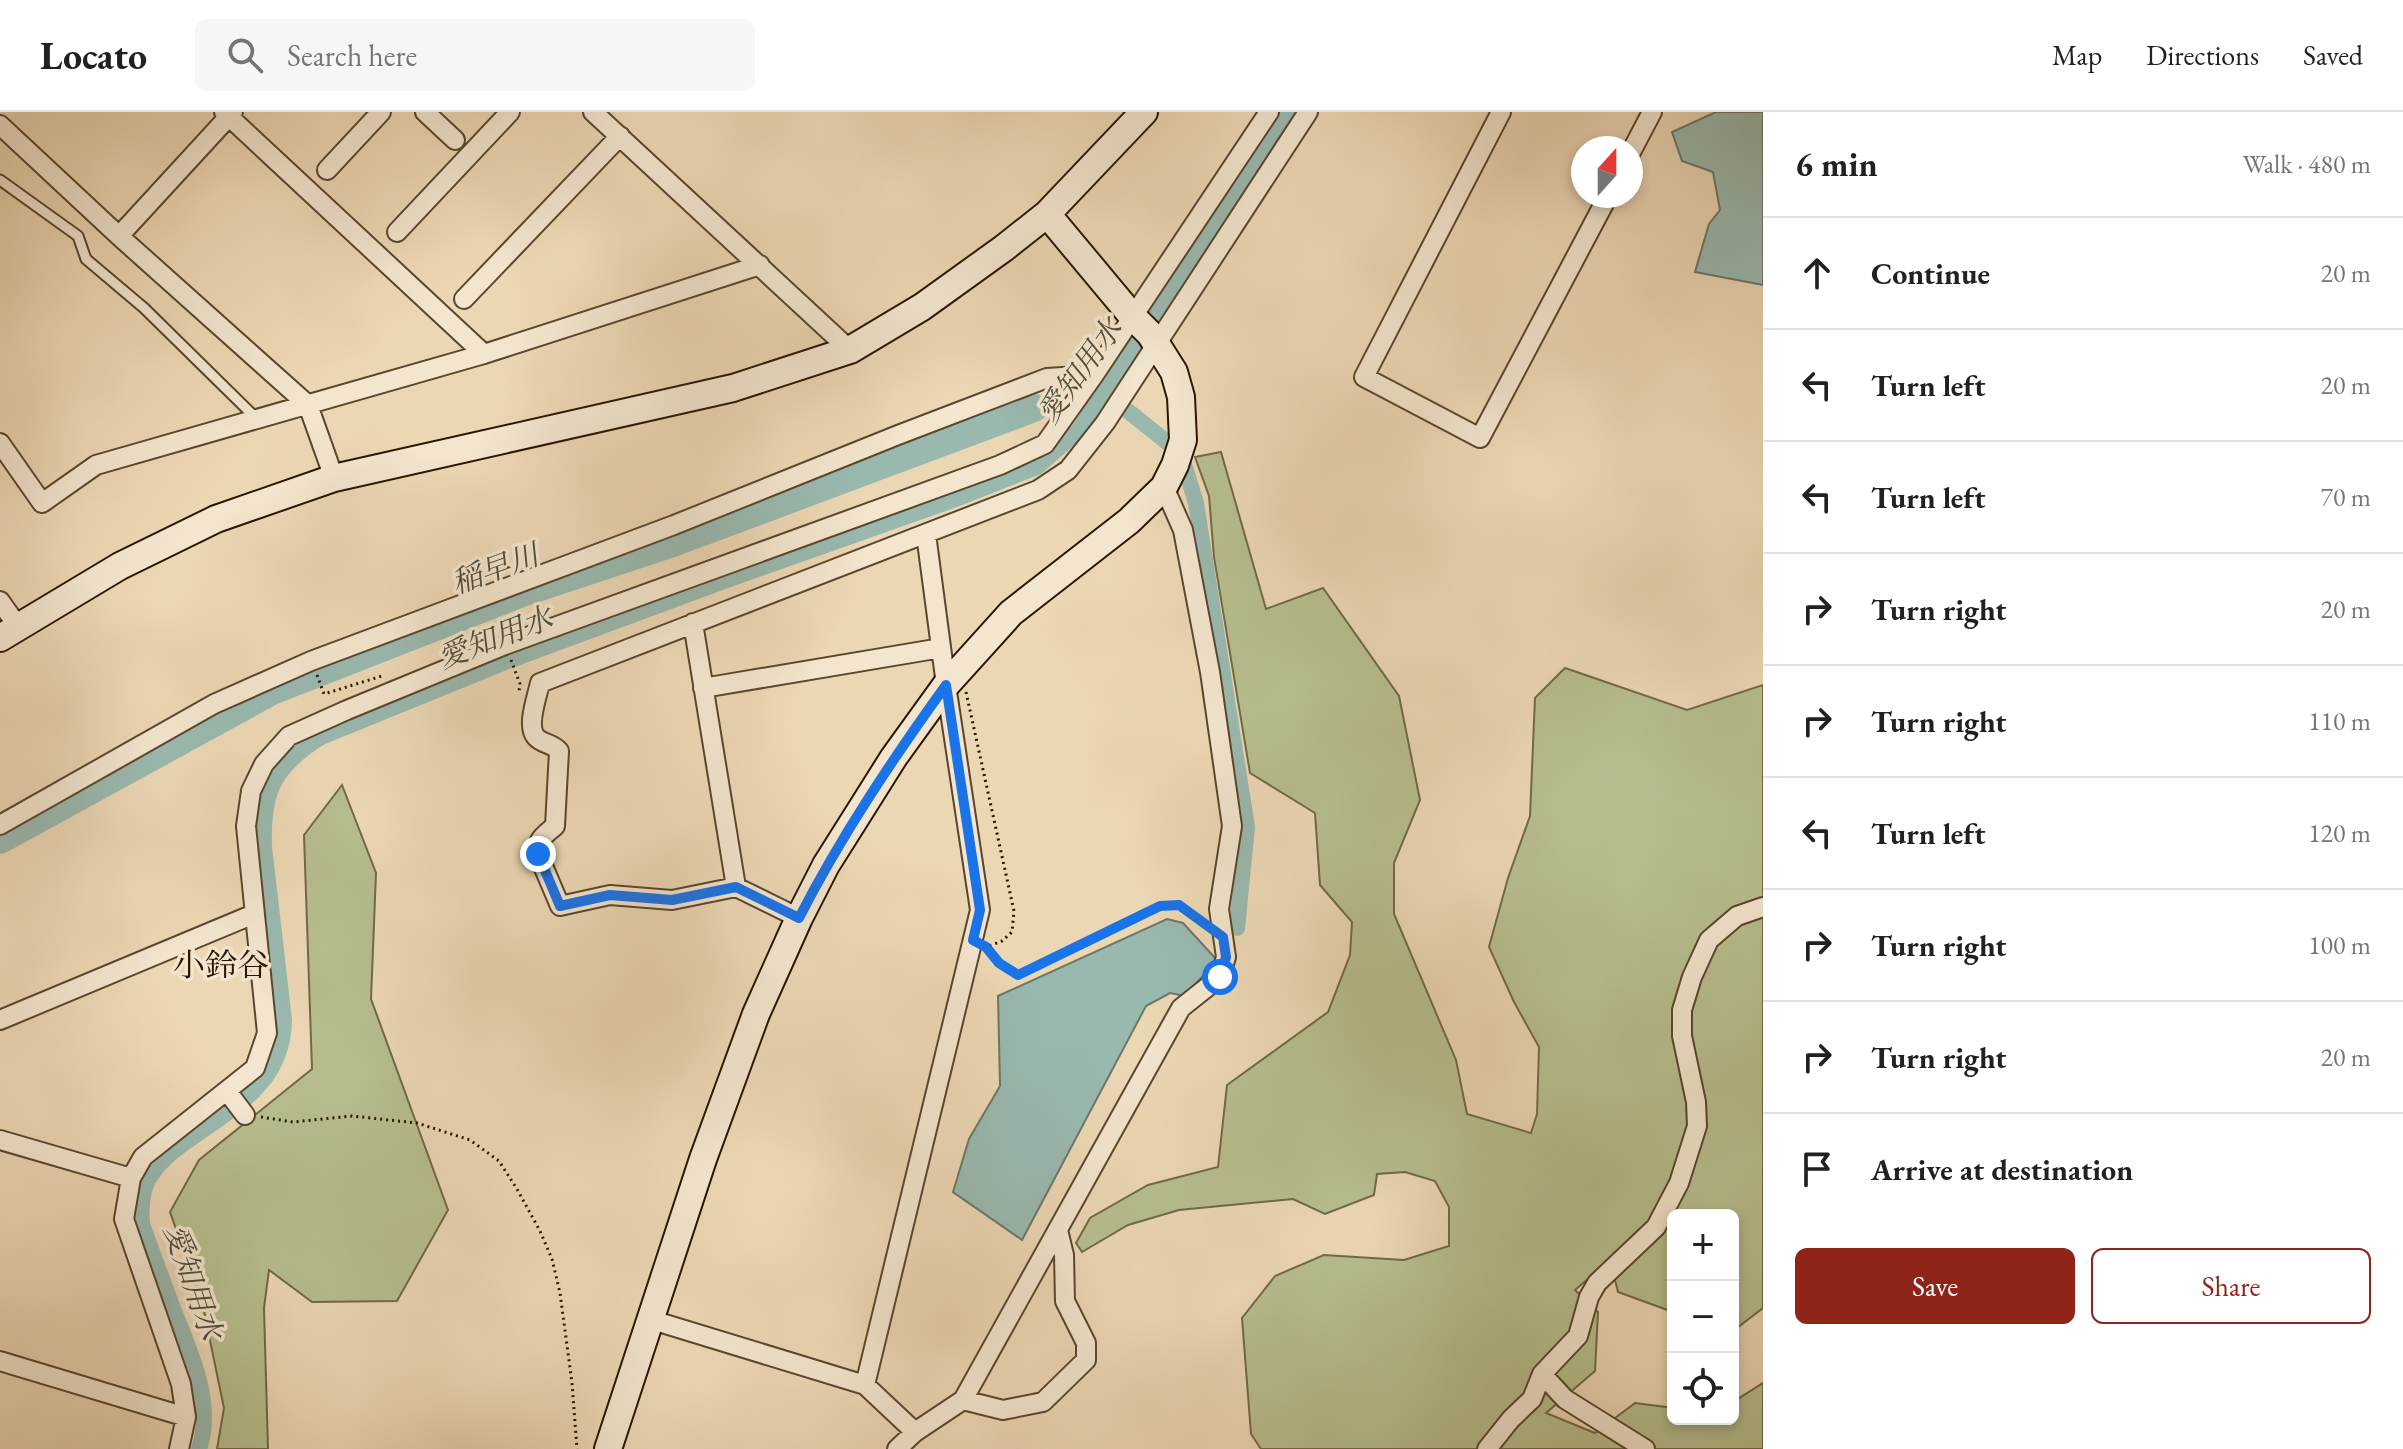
<!DOCTYPE html>
<meta charset="utf-8">
<style>
:root{--surface:#fff;--page:#f6f6f6;--text:#202124;--muted:#757577;--line:#e0e0e0;--accent:#8f2418}
body{margin:0;font-family:"EB Garamond","Noto Serif JP",serif;background:var(--page);color:var(--text)}
.controls{position:absolute;right:24px;bottom:24px;display:grid;overflow:hidden;border-radius:12px;box-shadow:0 4px 12px #0003}
.controls button{width:72px;height:72px;display:grid;place-items:center;padding:0;border:0;border-bottom:2px solid var(--line);background:var(--surface);color:var(--text);font:40px sans-serif}
.compass{position:absolute;left:1571px;top:24px;width:72px;height:72px;border-radius:50%;background:var(--surface);box-shadow:0 4px 12px #0003;rotate:21deg}
.stop{position:absolute;width:24px;height:24px;margin:-18px;border:6px solid #1a73e8;border-radius:50%;background:#fff}
.stop.end{background:#1a73e8;border-color:#fff;box-shadow:0 2px 8px #0008}
.list{margin:0;padding:0;list-style:none}
h2{display:flex;justify-content:space-between;align-items:center;height:104px;margin:0;padding:0 32px;font-size:34px}
h2 small{font-size:26px;font-weight:400;color:var(--muted)}
.list li{display:grid;grid-template-columns:52px 1fr auto;gap:24px;align-items:center;box-sizing:border-box;height:112px;padding:0 32px;border-top:2px solid var(--line)}
.list b{display:block;font-size:30px;white-space:nowrap}
.list em{font-size:26px;font-style:normal;color:var(--muted)}
.actions{display:flex;gap:16px;padding:24px 32px}
.actions a{flex:1;padding:18px 0;border:2px solid var(--accent);border-radius:12px;text-align:center;font-size:28px;color:var(--accent)}
.actions .main{background:var(--accent);color:#fff}
.icon{flex:none;width:44px;height:44px;fill:none;stroke:currentColor;stroke-width:2;stroke-linecap:round;stroke-linejoin:round}
.map{position:relative;flex:none;width:1763px;height:1337px;overflow:hidden}
header{display:flex;align-items:center;gap:48px;box-sizing:border-box;height:112px;padding:0 40px;background:var(--surface);border-bottom:2px solid var(--line)}
header strong{font-size:38px}
nav{display:flex;gap:44px;margin-inline-start:auto;font-size:28px}
.search{width:560px;height:72px;background:var(--page);display:flex;align-items:center;gap:20px;box-sizing:border-box;padding:0 28px;border-radius:12px;color:var(--muted);font-size:30px}
main{display:flex}
aside{flex:1;background:var(--surface)}
.map>svg:first-child{display:block}
.green{fill:#b7be8e;stroke:#706a47;stroke-width:2}
.water{fill:#99b9af;stroke:#6c7869;stroke-width:2}
.lines{fill:none;stroke-linecap:round;stroke-linejoin:round}
.canal{stroke:#99b9af;stroke-width:16}
.river{stroke:#99b9af;stroke-width:28}
.lane-casing{stroke:#5a462d;stroke-width:13}
.street-casing{stroke:#5a462d;stroke-width:22}
.secondary-casing{stroke:#291600;stroke-width:30}
.path{stroke:#291600;stroke-width:3;stroke-dasharray:2 4;stroke-linecap:butt}
.lane{stroke:#f3e5ce;stroke-width:9}
.street{stroke:#f3e5ce;stroke-width:18}
.secondary{stroke:#f3e5ce;stroke-width:26}
.route{stroke:#1a73e8;stroke-width:10}
.labels{text-anchor:middle;stroke-width:7;stroke-linejoin:round;paint-order:stroke}
.water-label{font-size:30px;font-style:italic;fill:#504f3d;stroke:#f3e5ce}
.quarter-label{font-size:32px;fill:#291600;stroke:#f3e5ce}
</style>
<header>
<strong>Locato</strong>
<div class="search"><svg class="icon" aria-label="search" viewBox="0 0 24 24"><circle cx="10" cy="10" r="6"/><path d="M15 15l6 6"/></svg>Search here</div>
<nav><a>Map</a><a>Directions</a><a>Saved</a></nav>
</header>
<main>
<div class="map">
<svg width="1763" height="1337" viewBox="0 0 1763 1337">
<rect width="100%" height="100%" fill="#ecd7b4"/>
<filter id="stains"><feTurbulence type="fractalNoise" baseFrequency=".0025" numOctaves="4"/><feColorMatrix values="0 0 0 0 .2 0 0 0 0 .09 0 0 0 0 .02 0 0 0 .5 -.17"/></filter>
<radialGradient id="worn" r=".72"><stop offset=".6" stop-color="#630" stop-opacity="0"/><stop offset="1" stop-color="#630" stop-opacity=".3"/></radialGradient>
<path class="green" d="M1221,340L1266,497L1323,476L1399,584L1420,688L1394,751V802L1456,948L1467,1002L1531,1021L1537,1002L1539,935L1514,890L1489,835L1508,766L1530,704L1535,586L1565,556L1687,598L1763,573V1196L1733,1219V1103H1673V1200L1618,1180L1610,1148L1575,1178L1598,1200L1595,1259L1546,1301L1595,1321L1635,1291L1673,1296V1307H1733V1290L1763,1271V1337H1261L1251,1322L1242,1206L1275,1164L1324,1143L1404,1148L1449,1134V1095L1435,1069L1405,1060L1377,1062L1374,1083L1325,1102L1293,1087L1179,1098L1128,1113L1082,1140L1076,1131L1090,1106L1148,1073L1218,1055L1227,973L1328,900L1350,843L1352,810L1320,773L1315,701L1250,661L1214,445L1209,384L1195,345Z
M342,673L376,761L371,887L448,1098L397,1189L312,1190L269,1158L264,1196L268,1337H217L224,1296L202,1190L170,1100L199,1048L312,957L304,723Z"/>
<path class="water" d="M1716,0H1763V173L1695,160L1709,112L1720,98L1713,60L1682,49L1672,20Z
M1167,807L1183,811L1217,848L1185,884L1170,881L1146,894L1022,1128L953,1080L969,1027L1000,974L998,884Z"/>
<g class="lines">
<path class="canal" d="M1128,299L1168,331
M1184,352L1196,391L1247,715L1237,816
M199,1337C215,1290 189,1237 172,1194C162,1167 152,1139 142,1112C141,1098 141,1084 147,1070C157,1051 173,1039 190,1027C235,995 283,971 284,908L264,735C262,680 273,655 321,625L505,550L735,465L953,388L1037,355L1079,318L1287,0"/>
<path class="river" d="M0,728L272,579L522,481L673,431L1034,296"/>
<g class="lane-casing">
<path id="lane" d="M0,68L78,124L86,147L144,196L257,307"/>
</g>
<g class="street-casing">
<path id="street" d="M224,0L484,242L760,153
M425,0L455,28
M593,0L850,238
M1501,0L1364,265L1480,326L1608,84
M0,13L119,124L308,293L334,366
M1631,40L1652,0
M327,58L381,0
M397,120L510,0
M119,124L233,0
M464,187L620,24
M0,331L42,391L96,353L484,242
M0,489L19,516
M693,511L736,775
M703,576L941,536
M0,713L214,592L311,549L674,413L898,323L1047,266L1094,263
M799,806L736,775L672,788L610,783L560,794L538,742C536,727 545,723 555,714L559,639C552,631 542,632 536,625C526,614 537,585 540,571L1038,378L1068,358L1105,311L1308,0
M0,908L254,802
M227,979L245,1003
M0,1028L131,1066
M652,1208L865,1273L915,1320
M0,1249L186,1305
M1542,1262L1565,1287L1645,1337
M865,1273L980,798L946,573L926,422
M963,1288L1003,1298L1043,1290L1086,1248V1231L1065,1189L1064,1143L1058,1118
M179,1337L186,1305L181,1272L124,1107L131,1066L143,1045L255,956L267,921L246,714L251,679L264,652L289,624L347,598L505,533L1000,353L1045,332L1094,263L1269,0
M897,1337L915,1320L963,1288L1181,896L1220,865L1226,845L1219,797L1232,714L1210,560L1183,418L1164,375
M1487,1337L1511,1307L1532,1287L1542,1262L1578,1224L1589,1185L1597,1171L1656,1115L1679,1071L1697,1014L1696,990L1682,924V898L1692,865L1709,828L1737,804L1763,795"/>
</g>
<g class="secondary-casing">
<path id="secondary" d="M0,526L120,454L216,407L334,366L733,276L850,238L922,195L1004,136L1047,102L1144,0
M608,1337L703,1047L756,902L799,806L826,753L894,645L946,573L1011,501L1129,409L1164,375L1175,353L1183,328L1181,285L1174,260L1150,222L1132,204L1047,102"/>
</g>
<path class="path" d="M511,548L520,572L519,579
M317,563L324,582L382,564
M966,580L1014,799L1012,820L1002,829L989,834
M988,838L999,851L1018,863L1160,794L1179,793L1205,812
M261,1005L293,1010L352,1004L417,1011L470,1028L499,1049L517,1077L540,1119L552,1147L560,1181L572,1271L577,1337"/>
<use href="#lane" class="lane"/>
<use href="#street" class="street"/>
<use href="#secondary" class="secondary"/>
</g>
<g class="lines">
<path class="route" d="M538,742L560,794L610,783L672,788L736,775L799,806C841,724 892,648 946,573L980,798L973,828L986,835L999,851L1018,863L1160,794L1179,793L1223,825L1226,845L1220,865"/>
</g>
<g class="labels">
<g class="water-label">
<text transform="translate(1080 259) rotate(-54)" y="10">愛知用水</text>
<text transform="translate(495 457) rotate(-20)" y="10">稲早川</text>
<text transform="translate(495 526) rotate(-21)" y="10">愛知用水</text>
<text transform="translate(193 1170) rotate(71)" y="10">愛知用水</text>
</g>
<g class="quarter-label">
<text x="221" y="864">小鈴谷</text>
</g>
</g>
<rect width="100%" height="100%" filter="url(#stains)"/>
<rect width="100%" height="100%" fill="url(#worn)"/>
</svg>
<div class="controls">
<button>+</button>
<button>−</button>
<button><svg class="icon" aria-label="locate" viewBox="0 0 24 24"><circle cx="12" cy="12" r="6"/><path d="M12 2v4M12 18v4M2 12h4M18 12h4"/></svg></button>
</div>
<svg class="compass" viewBox="-18 -18 36 36"><path d="M0-13l5 13h-10z" fill="#e53935"/><path d="M0 13l5-13h-10z" fill="#757577"/></svg>
<div class="stop" style="left:1220px;top:865px"></div>
<div class="stop end" style="left:538px;top:742px"></div>
</div>
<aside>
<h2>6 min<small>Walk · 480 m</small></h2>
<ul class="list">
<li><svg class="icon" aria-label="ahead" viewBox="0 0 24 24"><path d="M12 20V5M6 11l6-6 6 6"/></svg><div><b>Continue</b></div><em>20 m</em></li>
<li><svg class="icon" aria-label="left" viewBox="0 0 24 24"><path d="M17 20v-9H6M10 6l-5 5 5 5"/></svg><div><b>Turn left</b></div><em>20 m</em></li>
<li><svg class="icon" aria-label="left" viewBox="0 0 24 24"><path d="M17 20v-9H6M10 6l-5 5 5 5"/></svg><div><b>Turn left</b></div><em>70 m</em></li>
<li><svg class="icon" aria-label="right" viewBox="0 0 24 24"><path d="M7 20v-9h11M14 6l5 5-5 5"/></svg><div><b>Turn right</b></div><em>20 m</em></li>
<li><svg class="icon" aria-label="right" viewBox="0 0 24 24"><path d="M7 20v-9h11M14 6l5 5-5 5"/></svg><div><b>Turn right</b></div><em>110 m</em></li>
<li><svg class="icon" aria-label="left" viewBox="0 0 24 24"><path d="M17 20v-9H6M10 6l-5 5 5 5"/></svg><div><b>Turn left</b></div><em>120 m</em></li>
<li><svg class="icon" aria-label="right" viewBox="0 0 24 24"><path d="M7 20v-9h11M14 6l5 5-5 5"/></svg><div><b>Turn right</b></div><em>100 m</em></li>
<li><svg class="icon" aria-label="right" viewBox="0 0 24 24"><path d="M7 20v-9h11M14 6l5 5-5 5"/></svg><div><b>Turn right</b></div><em>20 m</em></li>
<li><svg class="icon" aria-label="arrive" viewBox="0 0 24 24"><path d="M6 21V4h12l-3 4 3 4H6"/></svg><div><b>Arrive at destination</b></div></li>
</ul>
<div class="actions"><a class="main">Save</a><a>Share</a></div>
</aside>
</main>
